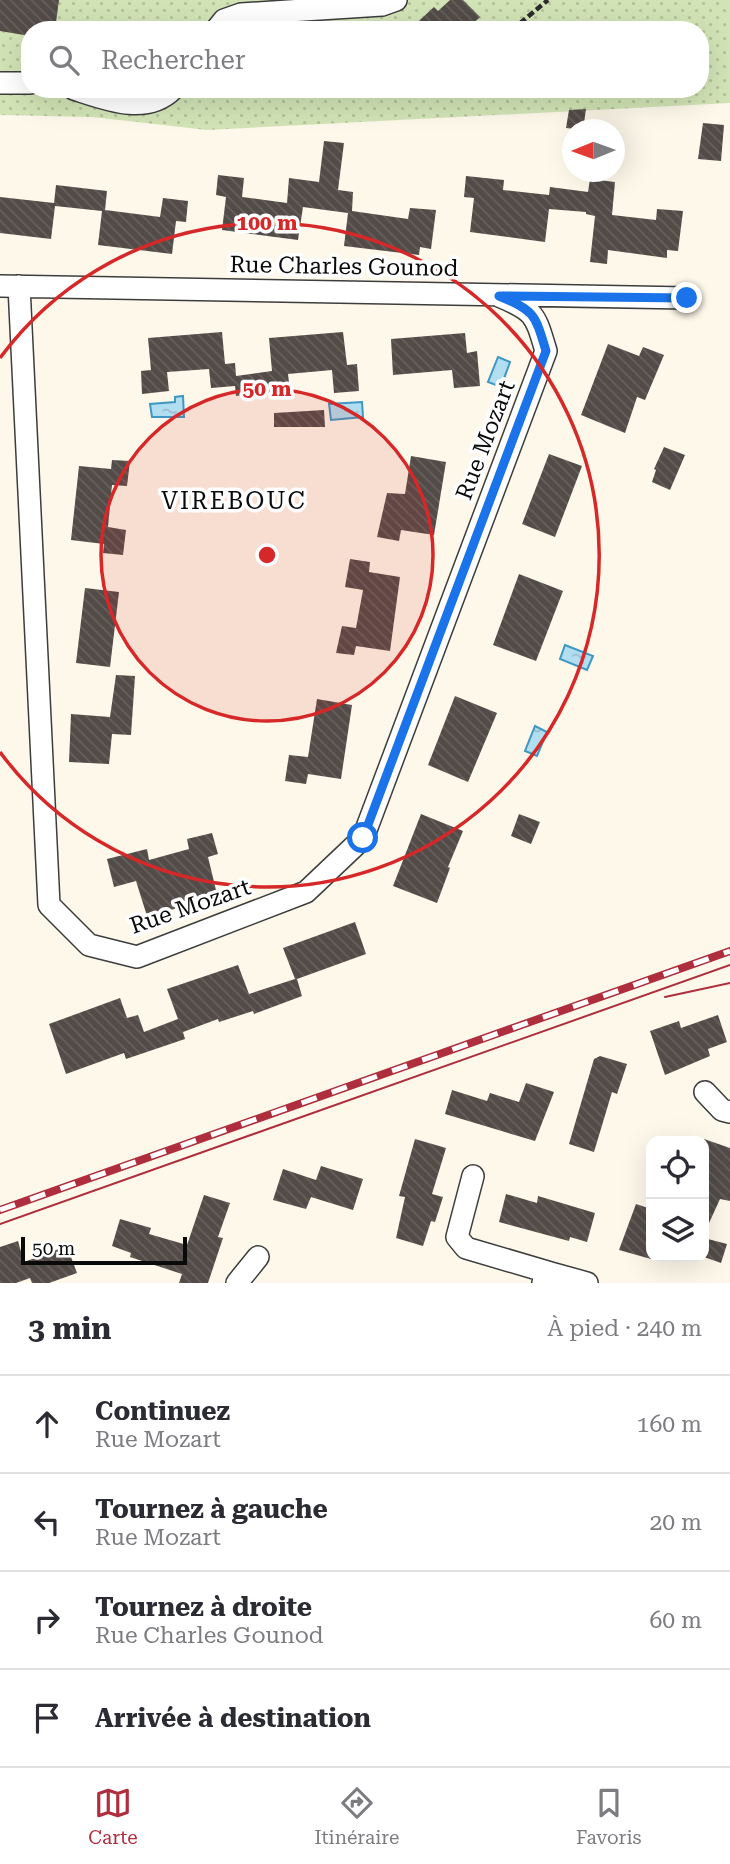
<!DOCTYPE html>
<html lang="fr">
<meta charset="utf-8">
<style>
:root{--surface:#fff;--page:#f7f7f7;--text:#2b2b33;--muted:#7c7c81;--line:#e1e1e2;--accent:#af2e3d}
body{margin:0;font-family:"Roboto Serif",serif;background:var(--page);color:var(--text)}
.controls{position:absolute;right:21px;bottom:21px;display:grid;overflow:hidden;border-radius:14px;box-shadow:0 7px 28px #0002}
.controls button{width:63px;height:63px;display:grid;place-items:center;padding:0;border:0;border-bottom:2px solid var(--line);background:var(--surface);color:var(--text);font:35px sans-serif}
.compass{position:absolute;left:562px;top:119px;width:63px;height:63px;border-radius:50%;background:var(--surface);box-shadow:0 7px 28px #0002;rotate:269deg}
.scale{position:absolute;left:21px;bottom:18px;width:166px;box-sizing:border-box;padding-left:7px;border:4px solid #0a0a0a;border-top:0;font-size:19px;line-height:24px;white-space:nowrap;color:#0a0a0a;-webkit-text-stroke:5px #fff;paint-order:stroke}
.stop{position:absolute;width:21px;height:21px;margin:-16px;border:5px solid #1a73e8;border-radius:50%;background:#fff}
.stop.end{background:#1a73e8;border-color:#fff;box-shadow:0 2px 7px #0008}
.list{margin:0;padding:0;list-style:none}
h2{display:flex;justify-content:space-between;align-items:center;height:91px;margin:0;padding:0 28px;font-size:30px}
h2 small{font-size:23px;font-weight:400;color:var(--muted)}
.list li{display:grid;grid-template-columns:46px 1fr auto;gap:21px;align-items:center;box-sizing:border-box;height:98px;padding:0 28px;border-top:2px solid var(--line)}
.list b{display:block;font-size:26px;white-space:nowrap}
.list p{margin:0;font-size:23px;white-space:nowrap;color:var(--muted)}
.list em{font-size:23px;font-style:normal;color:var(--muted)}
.icon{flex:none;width:38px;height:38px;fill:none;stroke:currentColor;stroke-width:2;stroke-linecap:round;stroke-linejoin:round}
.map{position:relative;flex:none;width:730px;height:1283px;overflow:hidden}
.search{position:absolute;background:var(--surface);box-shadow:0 7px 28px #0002;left:21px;right:21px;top:21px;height:77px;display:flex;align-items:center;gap:18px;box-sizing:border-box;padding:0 24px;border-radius:28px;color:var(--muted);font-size:26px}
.sheet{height:483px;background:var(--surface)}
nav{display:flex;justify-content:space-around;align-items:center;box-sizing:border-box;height:98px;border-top:2px solid var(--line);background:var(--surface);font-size:19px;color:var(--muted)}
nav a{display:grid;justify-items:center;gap:4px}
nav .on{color:var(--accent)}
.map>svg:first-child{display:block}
.grass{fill:url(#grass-dots);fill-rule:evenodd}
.water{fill:url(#water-ripples);stroke:#3e98c2;stroke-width:2}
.building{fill:url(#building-back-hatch)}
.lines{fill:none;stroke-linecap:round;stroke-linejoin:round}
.minor-casing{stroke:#3d3d3d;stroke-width:24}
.path{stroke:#2c2c2c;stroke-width:4.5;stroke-dasharray:7 3.5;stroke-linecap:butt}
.minor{stroke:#fff;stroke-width:21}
.tram{stroke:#af2e3d;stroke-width:2}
.rail-casing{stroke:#af2e3d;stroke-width:8}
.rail{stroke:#fff;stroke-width:5;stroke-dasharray:16;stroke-linecap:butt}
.route{stroke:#1a73e8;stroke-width:9}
.ring{fill:none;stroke:#d62828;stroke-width:3.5}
.labels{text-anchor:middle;stroke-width:7;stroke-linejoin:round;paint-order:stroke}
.street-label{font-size:23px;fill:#0a0a0a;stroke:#fff}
.neighbourhood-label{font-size:24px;letter-spacing:2px;fill:#0a0a0a;stroke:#fff}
.centre{fill:#d62828;stroke:#fff;stroke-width:3.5}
.ring-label{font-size:21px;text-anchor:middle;font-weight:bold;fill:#d62828;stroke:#fff;stroke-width:7;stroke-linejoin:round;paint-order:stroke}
</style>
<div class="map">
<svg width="730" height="1283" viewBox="0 0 730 1283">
<defs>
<pattern id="grass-dots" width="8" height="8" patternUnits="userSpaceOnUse" patternTransform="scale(1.75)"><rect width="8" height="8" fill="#d2e4b6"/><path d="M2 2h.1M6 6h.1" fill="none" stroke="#b3c29b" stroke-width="1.8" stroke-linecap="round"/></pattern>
<pattern id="water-ripples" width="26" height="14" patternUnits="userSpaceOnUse" patternTransform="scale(1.75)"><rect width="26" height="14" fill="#b2def1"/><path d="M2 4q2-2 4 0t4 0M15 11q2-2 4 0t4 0" fill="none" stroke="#98bdcd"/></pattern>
<pattern id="building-back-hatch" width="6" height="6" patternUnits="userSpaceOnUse" patternTransform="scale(1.75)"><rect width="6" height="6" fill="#524b48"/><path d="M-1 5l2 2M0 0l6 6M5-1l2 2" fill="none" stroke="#66605e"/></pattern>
</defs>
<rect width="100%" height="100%" fill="#fdf8e9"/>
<path class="grass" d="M0,0H730V103L207,130L93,117L0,115ZM30,30H700V89H30Z"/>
<path class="water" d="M498,357L510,362L501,387L488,382Z
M183,396L184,417H152L150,404L175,402V397Z
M362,402L363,417L331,420L329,404Z
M565,645L593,656L587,670L560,659Z
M535,726L547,732L537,756L525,751Z"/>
<path class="building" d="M0,0H59L55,30H30V36L0,31Z
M450,0H463L480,17L466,30H409L434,7L438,11Z
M586,109L583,130L566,128L569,110Z
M703,123L724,125L721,161L698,159Z
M324,141L344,143L338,190L353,192L352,211L408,219L410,208L436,210L431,249L420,247L419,255L344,246L348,213L303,207L298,240L222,230L226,197L216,195L218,175L244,178L242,197L287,203L289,178L319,182Z
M466,176L504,180L503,190L549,195L550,187L588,192L590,179L615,182L612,215L656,220L657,209L683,211L678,251L667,250V258L608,250L607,264L590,262L595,216L586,214V212L549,209L545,242L470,232L474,198L464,197Z
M56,185L107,191L105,210L160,217L163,198L188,201L186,222L176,221L172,254L98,245L102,211L55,206L51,239L0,233V197L54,203Z
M222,332L225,364L235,363L236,376L272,371L269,338L343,332L347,365L357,364L359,391L334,393L332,370L288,374L290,391L236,396L235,386L211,388L209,369L167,372L169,391L142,394L141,371L151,370L148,338Z
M465,333L467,353L477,351L480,386L454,388L452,370L393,375L391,339Z
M608,344L639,356L643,347L664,355L645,400L637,397L625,433L581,415Z
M324,410L325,427H274V413Z
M664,447L685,455L670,490L652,482L656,470L654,469Z
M549,454L582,466L555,537L522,524Z
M411,456L446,462L434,535L401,530L399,541L377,537L387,493L405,494Z
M112,460L130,461L127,486L112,485L108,527L126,530L123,555L103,553L104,544L71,540L79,466L111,469Z
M350,559L370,562L369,572L400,577L390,651L356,646L354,655L336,653L342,626L356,628L363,590L345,587Z
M519,574L563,591L536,661L493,645Z
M85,588L119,592L110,667L76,663Z
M116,675L135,676L131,735L112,734L109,764L69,762L71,714L110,717Z
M455,696L497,713L468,782L428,765Z
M317,699L352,705L341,779L308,774L306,784L285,781L289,755L308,757Z
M421,814L463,831L448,867L450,868L437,903L393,886Z
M519,814L540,822L531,844L511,836Z
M212,833L218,854L208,857L217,894L181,904L182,907L147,916L136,881L114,887L107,859L147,849L149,860L189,849L187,839Z
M355,922L366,954L297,979L302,996L254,1014L253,1011L219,1022L218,1019L183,1032L185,1039L126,1059L124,1053L66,1074L49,1024L120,998L127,1018L138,1015L144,1032L178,1019L167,989L238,965L249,994L295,979L283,948Z
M718,1015L727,1042L708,1049L710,1056L665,1075L650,1031L679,1021L681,1028Z
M600,1056L627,1064L617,1094L612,1092L594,1152L569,1144L594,1059Z
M526,1083L554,1092L535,1141L445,1114L452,1090L487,1101L490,1093L519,1102Z
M415,1139L446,1148L432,1194L443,1197L435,1222L431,1221L423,1246L396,1238L405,1197L399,1196Z
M704,1139L730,1148V1201L720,1199L704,1234Z
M321,1166L363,1179L353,1210L311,1197L306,1209L273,1200L283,1169L316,1180Z
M506,1194L537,1203L538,1196L595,1213L587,1242L570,1237L569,1241L499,1222Z
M204,1195L230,1203L218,1237L223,1238L208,1283H179L182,1274L130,1257L131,1253L112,1246L120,1219L151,1228L149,1234L187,1245Z
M636,1204L651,1209V1259L619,1250Z
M704,1238L727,1244L721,1263L704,1257Z
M18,1241L24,1262L67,1246L77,1273L49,1283H32L30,1278L16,1283H0V1247Z"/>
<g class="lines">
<g class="minor-casing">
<path id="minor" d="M216,30L224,20L241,14L382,5L396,0
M0,83H30
M74,89C105,99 146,116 173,89
M0,286L687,298
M19,286L49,905L89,945L137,957L306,892L363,838L546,351C535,314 535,311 499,296
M705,1092L722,1110L730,1112
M473,1176L457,1237L466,1248L551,1273
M543,1282L551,1273L587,1283
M237,1283L258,1257"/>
</g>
<path class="path" d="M512,30L548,0"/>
<use href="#minor" class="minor"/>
<path class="tram" d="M665,997L730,983
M0,1224L730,965"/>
<g class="rail-casing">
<path id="rail" d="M0,1210L730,951"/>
</g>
<use href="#rail" class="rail"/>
</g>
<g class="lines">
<path class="route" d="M363,838L546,351C535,314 535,311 499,296L687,298"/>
</g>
<circle cx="267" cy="555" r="166" fill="#d62828" fill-opacity=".12"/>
<g class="ring">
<circle cx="267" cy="555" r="166"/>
<path d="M0 358A332 332 0 1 1 0 752"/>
</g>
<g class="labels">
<g class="street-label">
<text transform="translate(344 266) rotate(1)" y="8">Rue Charles Gounod</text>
<text transform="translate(485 440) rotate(-69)" y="8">Rue Mozart</text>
<text transform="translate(190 906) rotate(-19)" y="8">Rue Mozart</text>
</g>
<g class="neighbourhood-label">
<text x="234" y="509">VIREBOUC</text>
</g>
</g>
<circle cx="267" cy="555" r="10" class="centre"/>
<g class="ring-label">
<text x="267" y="230">100 m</text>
<text x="267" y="396">50 m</text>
</g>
</svg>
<div class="controls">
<button><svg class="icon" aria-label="locate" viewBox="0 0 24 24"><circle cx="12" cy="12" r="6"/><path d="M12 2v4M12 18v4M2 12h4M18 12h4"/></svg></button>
<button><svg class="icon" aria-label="layers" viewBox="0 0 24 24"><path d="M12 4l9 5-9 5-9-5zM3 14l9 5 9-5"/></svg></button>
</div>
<svg class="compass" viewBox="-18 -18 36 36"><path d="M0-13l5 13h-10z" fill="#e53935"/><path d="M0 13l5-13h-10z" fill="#7c7c81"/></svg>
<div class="scale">50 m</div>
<div class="stop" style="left:363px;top:838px"></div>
<div class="stop end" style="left:687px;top:298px"></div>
<div class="search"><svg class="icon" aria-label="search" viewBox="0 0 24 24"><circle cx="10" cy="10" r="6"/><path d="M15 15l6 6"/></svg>Rechercher</div>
</div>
<section class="sheet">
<h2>3 min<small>À pied · 240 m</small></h2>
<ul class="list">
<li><svg class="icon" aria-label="ahead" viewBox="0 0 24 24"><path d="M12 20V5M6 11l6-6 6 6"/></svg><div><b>Continuez</b><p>Rue Mozart</p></div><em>160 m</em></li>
<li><svg class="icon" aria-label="left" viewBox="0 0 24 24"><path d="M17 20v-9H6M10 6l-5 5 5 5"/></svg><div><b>Tournez à gauche</b><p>Rue Mozart</p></div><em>20 m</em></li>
<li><svg class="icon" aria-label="right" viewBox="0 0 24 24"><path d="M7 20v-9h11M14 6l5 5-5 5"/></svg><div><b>Tournez à droite</b><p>Rue Charles Gounod</p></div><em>60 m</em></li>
<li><svg class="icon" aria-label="arrive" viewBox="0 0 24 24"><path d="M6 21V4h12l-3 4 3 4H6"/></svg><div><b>Arrivée à destination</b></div></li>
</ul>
</section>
<nav>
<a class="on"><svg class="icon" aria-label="map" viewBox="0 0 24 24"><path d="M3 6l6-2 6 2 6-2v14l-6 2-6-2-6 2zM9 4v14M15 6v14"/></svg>Carte</a>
<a><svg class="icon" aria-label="directions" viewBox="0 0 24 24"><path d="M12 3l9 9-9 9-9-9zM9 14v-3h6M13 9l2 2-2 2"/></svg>Itinéraire</a>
<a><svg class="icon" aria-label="saved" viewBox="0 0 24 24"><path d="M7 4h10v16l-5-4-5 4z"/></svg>Favoris</a>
</nav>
